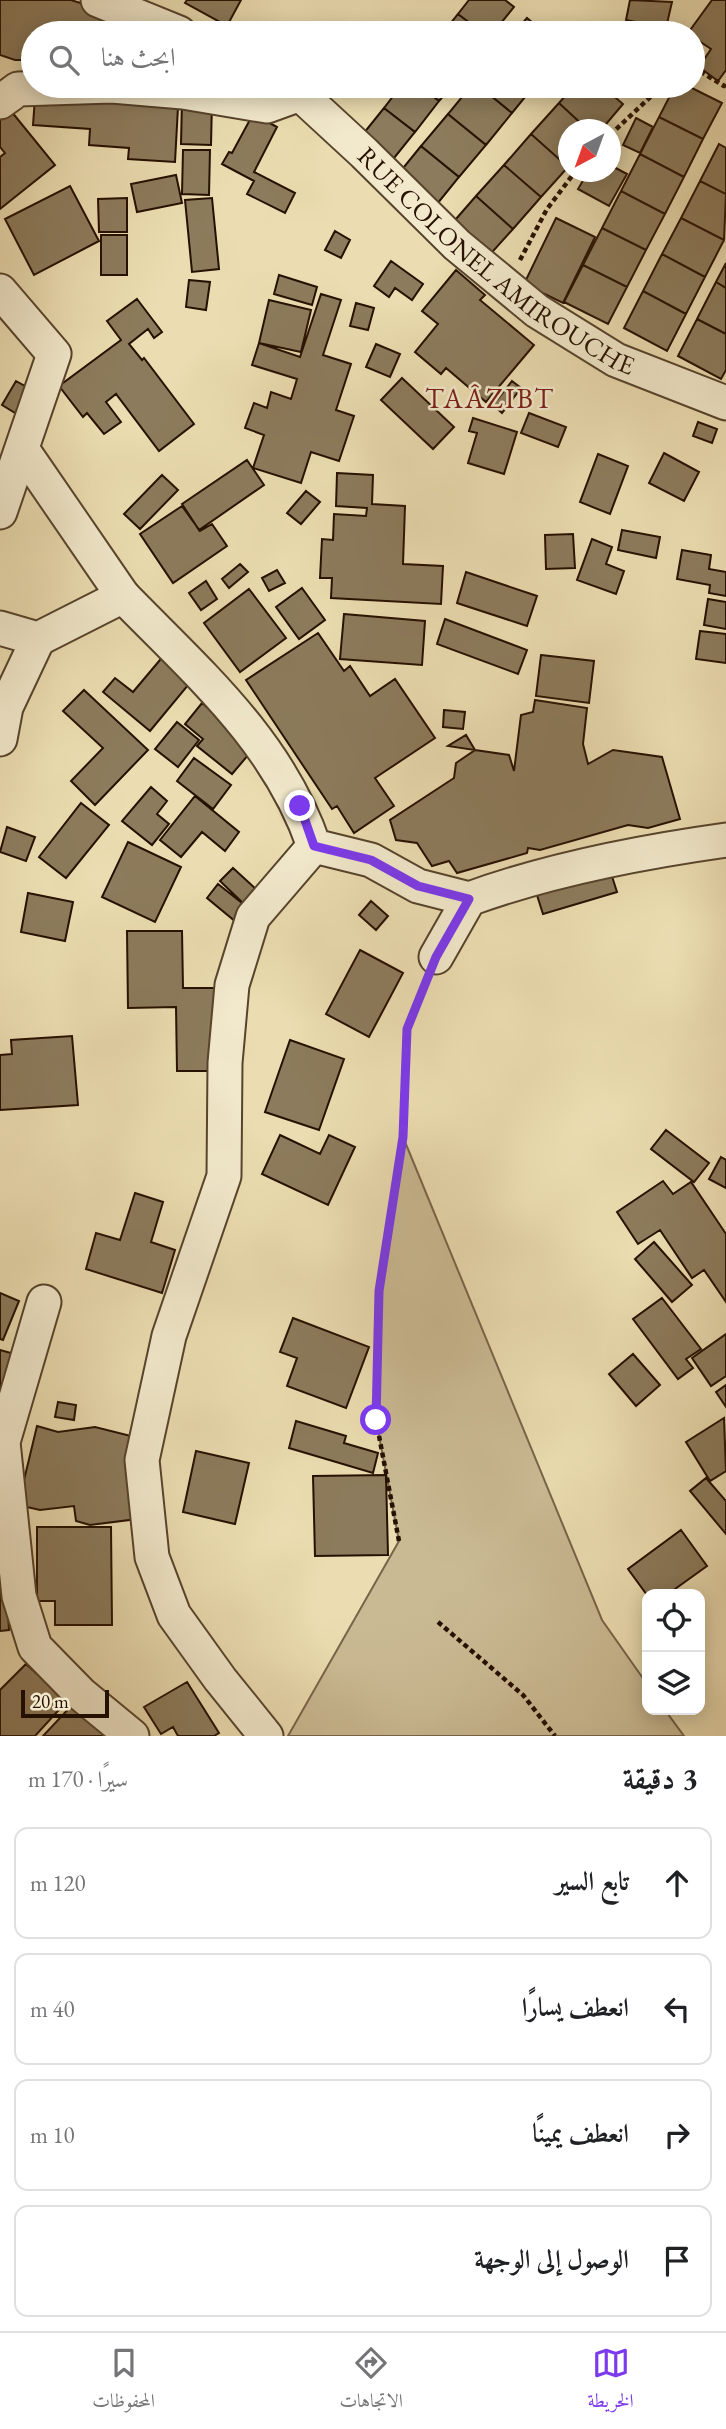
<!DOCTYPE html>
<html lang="ar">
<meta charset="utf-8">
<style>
:root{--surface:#fff;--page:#f2f2f2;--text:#202124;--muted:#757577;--line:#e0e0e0;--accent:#7c3aed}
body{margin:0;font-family:"EB Garamond",Amiri,serif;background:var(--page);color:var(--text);direction:rtl}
.controls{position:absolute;right:21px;bottom:21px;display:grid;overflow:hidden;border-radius:14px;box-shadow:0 4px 18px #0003}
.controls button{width:63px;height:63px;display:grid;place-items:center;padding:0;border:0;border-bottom:2px solid var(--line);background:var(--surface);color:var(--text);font:35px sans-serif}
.compass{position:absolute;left:558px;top:119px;width:63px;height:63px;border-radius:50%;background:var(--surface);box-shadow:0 4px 18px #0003;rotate:221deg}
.scale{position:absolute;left:21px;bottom:18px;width:88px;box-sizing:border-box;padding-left:7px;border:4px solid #261000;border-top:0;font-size:19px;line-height:24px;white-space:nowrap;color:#261000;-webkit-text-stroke:5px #f2e9cc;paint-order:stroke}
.stop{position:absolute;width:21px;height:21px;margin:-16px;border:5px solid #7c3aed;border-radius:50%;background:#fff}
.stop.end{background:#7c3aed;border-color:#fff;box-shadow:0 2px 7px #0008}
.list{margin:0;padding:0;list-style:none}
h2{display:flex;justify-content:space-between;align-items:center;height:91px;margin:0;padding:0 28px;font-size:30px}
h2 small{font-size:23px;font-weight:400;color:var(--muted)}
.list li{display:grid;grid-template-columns:46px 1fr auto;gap:21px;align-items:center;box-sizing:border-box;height:112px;margin:0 14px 14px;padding:0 14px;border:2px solid var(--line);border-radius:14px}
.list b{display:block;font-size:26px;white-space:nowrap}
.list em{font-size:23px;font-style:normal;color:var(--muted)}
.icon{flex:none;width:38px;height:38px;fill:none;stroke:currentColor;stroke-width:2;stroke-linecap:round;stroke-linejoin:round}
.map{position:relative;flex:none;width:726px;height:1736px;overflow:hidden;direction:ltr}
.search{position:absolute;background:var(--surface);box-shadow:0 4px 18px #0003;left:21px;right:21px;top:21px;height:77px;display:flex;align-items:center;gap:18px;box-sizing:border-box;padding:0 24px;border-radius:38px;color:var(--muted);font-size:26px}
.sheet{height:595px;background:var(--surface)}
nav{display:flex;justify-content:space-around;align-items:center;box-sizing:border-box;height:98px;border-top:2px solid var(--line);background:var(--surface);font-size:19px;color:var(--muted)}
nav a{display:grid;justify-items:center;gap:4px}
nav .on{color:var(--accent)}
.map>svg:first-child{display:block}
.green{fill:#caba93;stroke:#78654a;stroke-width:2}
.building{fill:#8c7b5c;stroke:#261000;stroke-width:2}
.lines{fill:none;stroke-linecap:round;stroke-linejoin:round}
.minor-casing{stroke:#57432c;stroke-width:37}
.path{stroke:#261000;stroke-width:4.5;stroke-dasharray:5 3.5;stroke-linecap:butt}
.minor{stroke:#f2e9cc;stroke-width:33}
.route{stroke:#7c3aed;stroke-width:9}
.labels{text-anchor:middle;stroke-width:5;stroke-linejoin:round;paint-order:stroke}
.street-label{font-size:26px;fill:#261000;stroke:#f2e9cc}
.neighbourhood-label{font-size:28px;letter-spacing:2px;fill:#7a1f14;stroke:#f2e9cc}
</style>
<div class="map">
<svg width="726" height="1736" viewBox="0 0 726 1736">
<rect width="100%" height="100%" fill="#ebddb1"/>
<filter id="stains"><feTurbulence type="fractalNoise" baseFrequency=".00286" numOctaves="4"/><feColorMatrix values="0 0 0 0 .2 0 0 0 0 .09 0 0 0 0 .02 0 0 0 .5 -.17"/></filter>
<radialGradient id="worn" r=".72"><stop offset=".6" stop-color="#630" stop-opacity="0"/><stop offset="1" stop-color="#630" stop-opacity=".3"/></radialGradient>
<path class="green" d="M403,1137L602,1620L647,1684V1710H665L684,1736H288L399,1541L376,1420L379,1291Z"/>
<path class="building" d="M0,0H71L115,14V33H33V60H15L0,55Z
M187,0H241L227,26L185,3Z
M469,0H505L514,7L493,33H483L458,14Z
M630,0L672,2L666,28L626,20Z
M712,0H726V70L718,81L699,67L711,49L693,37V33H688Z
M458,14L483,33H443Z
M527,18L545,33H514Z
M401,86H420L439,101L415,132L384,108Z
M420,86H452L439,101Z
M471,86H479L512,113L486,145L448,114Z
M479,86H534L512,113Z
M574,86H602L623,104L601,130H588L559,103Z
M675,86H688L722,103L703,139L659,117Z
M35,98L178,107L175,162L128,159L129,148L89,145L90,129L33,125Z
M182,100L212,101L211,145L181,144Z
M559,103L588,130H568V167L531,134Z
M384,108L415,132L390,163L359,139Z
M11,111L55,165L0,209V157L5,153L0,147V120Z
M253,114L277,127L254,172L295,193L285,213L247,194L254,181L222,164L229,152L232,153Z
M448,114L486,145L459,177L421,146Z
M659,117L703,139L684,177L640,154Z
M636,118L653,127L640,153L623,145Z
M531,134L568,167L541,197L504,165Z
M719,144L726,148V194L700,181Z
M421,146L459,177L433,209L395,178Z
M183,150H210L209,195L182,194Z
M640,154L684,177L665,214L621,191Z
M504,165L541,197L513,229L476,196Z
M610,165L627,174L609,206L578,189L588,172H610Z
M176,175L182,203L137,212L131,184Z
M700,181L726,194L724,240L681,218Z
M70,186L99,241L34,275L5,219Z
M621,191L665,214L646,250L602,228Z
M476,196L513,229L485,260L449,227Z
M127,198V232H99L98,199Z
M212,198L219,269L192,272L185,200Z
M556,218L595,237L563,303L524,284Z
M681,218L724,240L705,277L662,254Z
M602,228L646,250L627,287L583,265Z
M335,231L350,240L341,258L325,250Z
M101,235H127V275H101Z
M662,254L705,277L686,314L643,291Z
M391,261L423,284L412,300L395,288L389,297L374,286Z
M726,263V288L716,282Z
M583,265L627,287L608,324L564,302Z
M456,270L485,295L480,300L534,345L486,402L446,368L441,374L415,352L438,324L422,311Z
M279,275L317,287L312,305L274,294Z
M189,280L210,282L206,310L186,307Z
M716,282L726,288V334L697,319Z
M643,291L686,314L667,351L624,328Z
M321,294L341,300L323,355L351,364L336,410L354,416L339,461L311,452L301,483L253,468L264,435L245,428L254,403L267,408L271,392L291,399L297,379L252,365L259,343L300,357Z
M137,299L162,332L154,338L148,329L129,344L142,360L144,358L194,424L159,451L116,394L106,402L121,422L104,434L87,413L83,417L59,386L121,340L107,321Z
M269,300L311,310L301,352L259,343Z
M356,303L374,308L368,330L350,326Z
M697,319L726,334V370L721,379L678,356Z
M376,344L400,354L390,377L366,367Z
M402,378L454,427L433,449L381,400Z
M16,381L39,394L25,419L2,405Z
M512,381L521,388L502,413L493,405Z
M529,413L566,427L558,447L521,433Z
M473,418L517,432L504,474L468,463L477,433L469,431Z
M698,422L717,429L712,443L693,436Z
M664,453L699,472L684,501L649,483Z
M598,454L628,466L610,514L580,502Z
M247,460L264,485L199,530L182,504Z
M337,473L373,475L372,504L405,506L403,564L443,566L441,604L331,598L332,578H320L322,539L333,540L334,514L366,516L367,508L336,506Z
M162,475L178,490L140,529L124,514Z
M306,491L320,502L301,524L287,513Z
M182,506L200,531L212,524L227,546L173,583L140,534Z
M622,530L660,537L656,558L618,550Z
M573,534L575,568L546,569L545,535Z
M592,539L612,547L606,564L624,571L616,594L577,580Z
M682,550L711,555L709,569L726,572V596L709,593L710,585L677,579Z
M240,564L248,572L229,588L222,579Z
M277,570L285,583L269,591L262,578Z
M466,572L537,596L527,626L457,603Z
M206,581L217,599L201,610L189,593Z
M302,588L325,620L299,639L276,607Z
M249,589L286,638L240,672L204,623Z
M708,599L726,602V629L704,625Z
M344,614L425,621L422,665L340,659Z
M445,619L527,650L518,674L437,644Z
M700,631L726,634V663L696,659Z
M318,633L344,671L350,666L370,696L395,679L435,738L375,778L394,806L354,833L337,806L332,809L246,680Z
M165,654L194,678L150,731L103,692L115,678L133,692Z
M541,655L594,661L589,703L536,696Z
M84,690L148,750L95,805L71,781L103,748L63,711Z
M535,700L587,708L583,744L588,764L613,750L662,757L680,819L648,828L628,825L540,850L528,848L527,853L457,873L449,861L432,866L417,843L396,840L390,820L454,778L456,763L475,750L448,746L466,735L475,750L509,755L514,771L521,715L533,712Z
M202,703L255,747L232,774L197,746L203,739L185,724Z
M444,710L465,712L463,729L443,727Z
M177,722L199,740L178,767L155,749Z
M194,758L231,785L213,809L177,781Z
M151,787L167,801L157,814L169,824L152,845L122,821Z
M195,796L239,832L225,851L202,832L181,857L160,840Z
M81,803L109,825L66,878L39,857Z
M7,827L35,837L26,861L0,852Z
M128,842L181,867L155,922L102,897Z
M609,867L617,892L543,914L535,889Z
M233,868L259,892L246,906L220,881Z
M218,884L247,907L236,922L207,898Z
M28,893L73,902L65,941L21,932Z
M371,901L388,916L376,930L359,915Z
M127,931H182L183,988H223L224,1071H177L176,1007L128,1008Z
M360,950L403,973L369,1037L326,1014Z
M72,1036L78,1105L0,1110V1055L12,1054L11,1040Z
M290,1040L344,1059L319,1130L265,1112Z
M666,1130L709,1163L694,1182L651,1149Z
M280,1135L320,1154L329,1135L355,1147L328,1205L262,1174Z
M721,1157L726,1160V1188L709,1179Z
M663,1181L673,1194L691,1182L726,1234V1302L704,1270L692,1278L660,1230L638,1244L617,1212Z
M135,1193L163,1202L151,1242L175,1250L162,1293L86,1269L96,1233L120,1240Z
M654,1242L692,1285L672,1302L635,1259Z
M0,1293L19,1301L3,1340L0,1339Z
M662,1298L701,1349L686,1359L693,1368L678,1379L633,1319Z
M293,1318L369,1347L346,1408L287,1386L297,1358L280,1352Z
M726,1334V1376L711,1386L692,1358Z
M0,1350L25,1357L0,1439Z
M633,1354L660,1385L636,1406L609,1374Z
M726,1385V1407L716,1392Z
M58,1402L76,1405L74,1420L55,1417Z
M724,1418L726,1471L710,1481L686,1442Z
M296,1421L346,1436L344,1443L378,1453L373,1473L289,1448Z
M37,1426L58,1432L95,1427L135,1437L137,1519L90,1525L76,1521L74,1506L40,1510L18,1505Z
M196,1451L249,1463L235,1524L183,1512Z
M386,1475L388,1555L315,1556L313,1476Z
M706,1478L726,1501V1534L690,1491Z
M37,1527H111L112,1625H55V1601H37Z
M681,1530L707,1566L668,1594L647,1595L628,1569Z
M0,1544H4L9,1630L0,1631Z
M26,1664L67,1701L35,1736H0V1690Z
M187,1682L219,1733L214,1736H178L173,1727L161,1734L144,1707Z
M75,1702L111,1736H43Z"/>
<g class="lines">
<g class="minor-casing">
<g id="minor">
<path d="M98,0L179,33"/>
<path id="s1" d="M286,86L300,94L364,153L457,245L537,311L616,360L726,403"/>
<path d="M0,102L18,89L112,86L183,92L267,106L300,94"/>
<path d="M0,291L54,354L0,512"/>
<path d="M22,449L123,596"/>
<path d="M0,628L38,639L123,596C198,673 278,741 314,846L371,860L418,886L469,899"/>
<path d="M0,739L6,707L38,639"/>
<path d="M436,957L469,899C551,869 640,852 726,840"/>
<path d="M44,1302L3,1442L19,1596L35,1647L81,1694L132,1736"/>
<path d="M266,1736L220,1679L174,1615L152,1557L142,1460L169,1336L224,1176L225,1063L232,985L253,917L314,846"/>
</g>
</g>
<path class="path" d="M693,67L724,86L726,82
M610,135L662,86
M520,260L547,209L575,172
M399,1541L376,1420L379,1291L403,1137L407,1029L426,984
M438,1622L523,1695L555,1736"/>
<use href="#minor" class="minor"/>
</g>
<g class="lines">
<path class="route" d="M300,806L314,846L371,860L418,886L469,899L436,957L407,1029L403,1137L379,1291L376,1420"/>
</g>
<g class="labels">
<g class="street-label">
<text dy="9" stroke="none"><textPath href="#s1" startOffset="275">RUE COLONEL AMIROUCHE</textPath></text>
</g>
<g class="neighbourhood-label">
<text x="490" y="408">TAÂZIBT</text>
</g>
</g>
<rect width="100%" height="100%" filter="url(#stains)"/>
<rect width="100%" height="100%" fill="url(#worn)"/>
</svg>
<div class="controls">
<button><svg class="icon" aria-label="locate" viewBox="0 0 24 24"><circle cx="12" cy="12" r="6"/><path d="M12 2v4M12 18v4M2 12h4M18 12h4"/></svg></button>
<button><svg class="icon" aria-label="layers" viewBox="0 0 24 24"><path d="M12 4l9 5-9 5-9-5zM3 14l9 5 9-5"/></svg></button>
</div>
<svg class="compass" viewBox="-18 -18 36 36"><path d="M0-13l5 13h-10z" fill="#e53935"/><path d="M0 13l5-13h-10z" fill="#757577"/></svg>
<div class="scale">20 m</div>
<div class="stop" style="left:376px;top:1420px"></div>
<div class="stop end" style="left:300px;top:806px"></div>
<div class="search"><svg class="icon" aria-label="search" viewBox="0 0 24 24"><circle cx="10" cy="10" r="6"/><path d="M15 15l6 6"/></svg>ابحث هنا</div>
</div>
<section class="sheet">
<h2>3 دقيقة<small>سيرًا · 170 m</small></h2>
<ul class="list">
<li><svg class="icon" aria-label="ahead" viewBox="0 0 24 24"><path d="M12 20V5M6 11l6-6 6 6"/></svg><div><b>تابع السير</b></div><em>120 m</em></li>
<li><svg class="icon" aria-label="left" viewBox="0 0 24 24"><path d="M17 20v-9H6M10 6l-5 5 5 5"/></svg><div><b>انعطف يسارًا</b></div><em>40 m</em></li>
<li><svg class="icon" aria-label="right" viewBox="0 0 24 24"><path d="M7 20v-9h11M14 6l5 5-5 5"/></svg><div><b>انعطف يمينًا</b></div><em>10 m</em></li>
<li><svg class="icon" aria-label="arrive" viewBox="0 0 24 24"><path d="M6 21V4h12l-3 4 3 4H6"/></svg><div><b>الوصول إلى الوجهة</b></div></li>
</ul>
</section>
<nav>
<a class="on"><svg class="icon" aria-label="map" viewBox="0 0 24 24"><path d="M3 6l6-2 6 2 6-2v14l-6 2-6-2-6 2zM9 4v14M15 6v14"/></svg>الخريطة</a>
<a><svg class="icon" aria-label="directions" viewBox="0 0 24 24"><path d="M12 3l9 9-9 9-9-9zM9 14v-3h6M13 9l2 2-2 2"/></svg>الاتجاهات</a>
<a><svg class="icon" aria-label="saved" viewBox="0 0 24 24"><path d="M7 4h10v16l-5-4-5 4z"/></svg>المحفوظات</a>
</nav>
